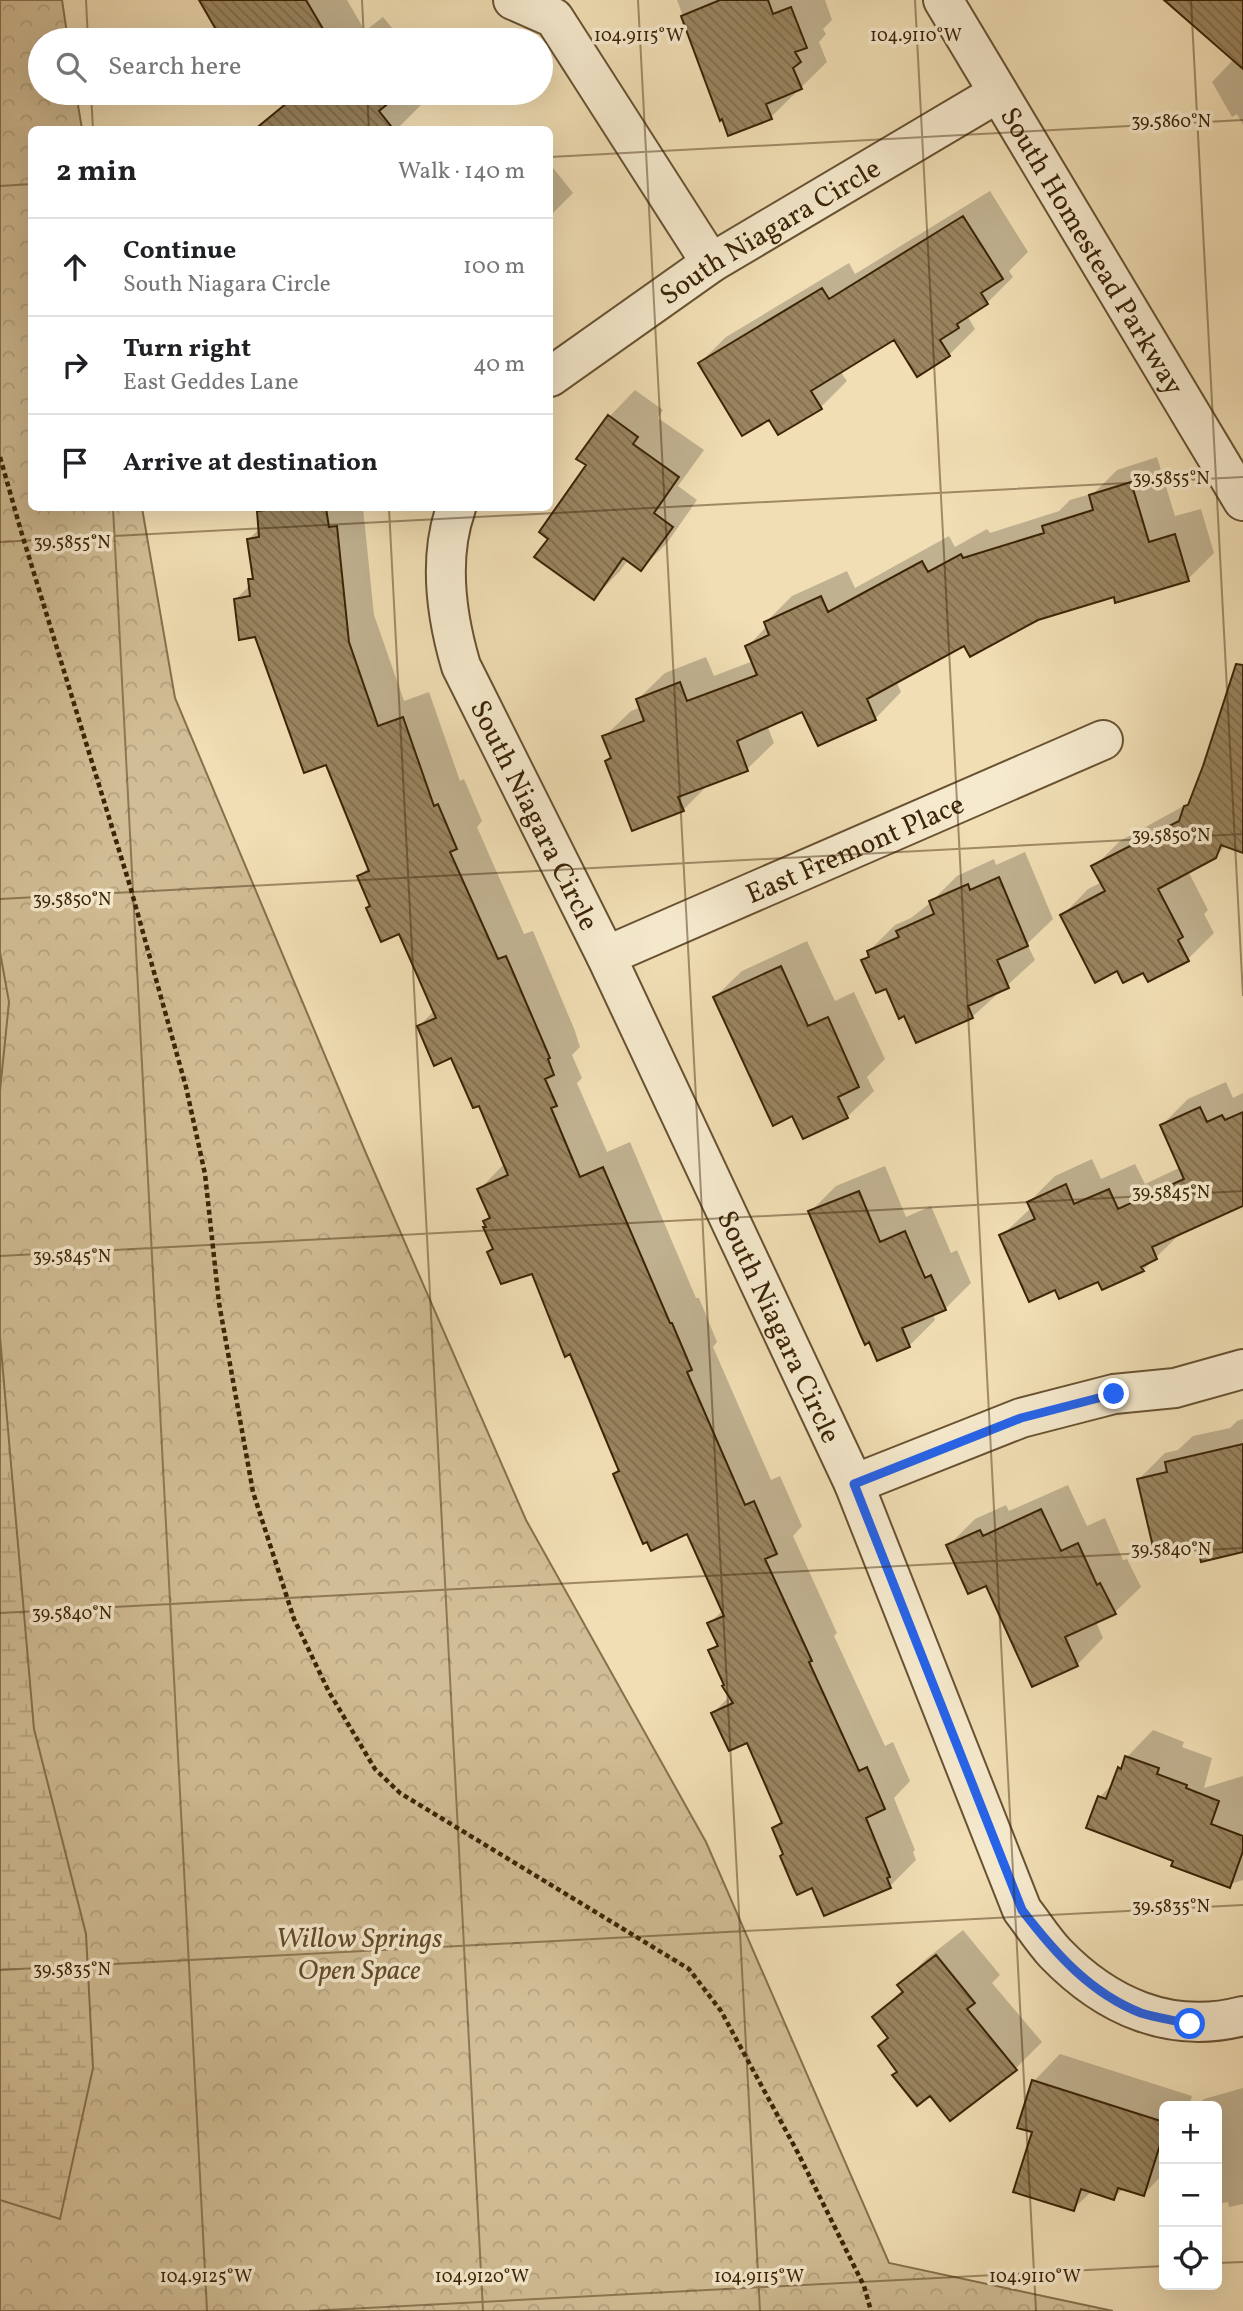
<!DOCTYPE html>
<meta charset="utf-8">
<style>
:root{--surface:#fff;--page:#f6f6f6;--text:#202124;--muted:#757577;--line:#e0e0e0}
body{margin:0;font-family:Vollkorn,serif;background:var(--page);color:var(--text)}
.controls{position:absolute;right:21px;bottom:21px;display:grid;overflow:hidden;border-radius:10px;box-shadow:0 7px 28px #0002}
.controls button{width:63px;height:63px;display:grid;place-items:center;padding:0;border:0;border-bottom:2px solid var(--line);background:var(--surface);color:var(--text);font:35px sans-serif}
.stop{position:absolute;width:21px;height:21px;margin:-16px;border:5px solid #2563eb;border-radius:50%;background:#fff}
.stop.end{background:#2563eb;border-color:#fff;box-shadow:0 2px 7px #0008}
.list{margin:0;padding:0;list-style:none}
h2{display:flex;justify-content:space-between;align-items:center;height:91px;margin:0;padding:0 28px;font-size:30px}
h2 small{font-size:23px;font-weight:400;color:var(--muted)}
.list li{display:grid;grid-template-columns:46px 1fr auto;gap:21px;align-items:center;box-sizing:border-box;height:98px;padding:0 28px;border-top:2px solid var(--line)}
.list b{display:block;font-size:26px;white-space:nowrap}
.list p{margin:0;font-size:23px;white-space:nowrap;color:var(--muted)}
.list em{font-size:23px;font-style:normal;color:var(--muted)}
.icon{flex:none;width:38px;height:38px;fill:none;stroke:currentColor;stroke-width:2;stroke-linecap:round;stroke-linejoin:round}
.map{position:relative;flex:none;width:1243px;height:2311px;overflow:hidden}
.search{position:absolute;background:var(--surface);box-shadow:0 7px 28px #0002;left:28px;top:28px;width:525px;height:77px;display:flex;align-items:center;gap:18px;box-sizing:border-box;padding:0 24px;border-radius:38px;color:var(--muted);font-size:26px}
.panel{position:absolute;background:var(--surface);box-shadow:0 7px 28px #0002;left:28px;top:126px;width:525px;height:385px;border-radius:10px}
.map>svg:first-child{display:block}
.forest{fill:url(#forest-crowns);stroke:#86714e;stroke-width:2}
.wetland{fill:url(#wetland-marsh);stroke:#86714e;stroke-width:2}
.shadow{fill:#0003}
.building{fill:url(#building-back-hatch);stroke:#3b2406;stroke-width:2}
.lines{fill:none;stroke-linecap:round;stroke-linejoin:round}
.minor-casing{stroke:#685232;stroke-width:42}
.path{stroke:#3b2406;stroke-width:4.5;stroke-dasharray:5 3.5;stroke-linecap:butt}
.minor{stroke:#f6eace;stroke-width:38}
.route{stroke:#2563eb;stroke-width:9}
.ticks{fill:none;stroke:#3b2406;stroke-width:2;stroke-opacity:0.45}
.labels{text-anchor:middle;stroke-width:7;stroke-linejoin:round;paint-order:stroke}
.street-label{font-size:28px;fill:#3b2406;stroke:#f6eace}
.park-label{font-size:28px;font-style:italic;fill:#614a2a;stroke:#f6eace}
.ticks-label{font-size:18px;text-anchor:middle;fill:#3b2406;stroke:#f6eace;stroke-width:7;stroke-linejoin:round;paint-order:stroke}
</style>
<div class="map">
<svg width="1243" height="2311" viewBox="0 0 1243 2311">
<defs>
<pattern id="forest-crowns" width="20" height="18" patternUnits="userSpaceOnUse" patternTransform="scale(1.75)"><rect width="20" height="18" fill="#d2be96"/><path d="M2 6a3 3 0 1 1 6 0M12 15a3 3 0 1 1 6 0" fill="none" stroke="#b5a380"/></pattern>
<pattern id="wetland-marsh" width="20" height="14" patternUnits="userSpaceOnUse" patternTransform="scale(1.75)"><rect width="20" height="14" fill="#d2be96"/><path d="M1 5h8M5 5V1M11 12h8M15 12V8" fill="none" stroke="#b5a380"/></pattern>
<pattern id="building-back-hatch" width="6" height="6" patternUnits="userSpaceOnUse" patternTransform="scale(1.75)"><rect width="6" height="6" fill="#9a8560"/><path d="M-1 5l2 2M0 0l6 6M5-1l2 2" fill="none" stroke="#7f6d4d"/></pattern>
</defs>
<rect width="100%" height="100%" fill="#f1deb4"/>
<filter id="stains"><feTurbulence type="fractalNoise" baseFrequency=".00286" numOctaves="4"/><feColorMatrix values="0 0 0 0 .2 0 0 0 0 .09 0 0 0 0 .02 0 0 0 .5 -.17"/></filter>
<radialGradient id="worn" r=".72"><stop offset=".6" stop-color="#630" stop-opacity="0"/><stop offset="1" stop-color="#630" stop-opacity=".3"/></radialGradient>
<path class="forest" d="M0,0H62L68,40H40V93H76L82,129L32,130V508H142L175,698L365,1151L526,1520L706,1842L889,2263L1113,2311H0Z"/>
<path class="wetland" d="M0,952L9,1002L0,1091Z
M0,1337L34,1729L86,1934L93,2068L60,2219L0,2200Z"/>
<path class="shadow" d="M202,0H347L365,31L383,17L402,40H224Z
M677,0H825L832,20L823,29L826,34L819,42L827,62L771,117L721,118Z
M1166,0H1243V125L1237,114L1232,117L1212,82L1234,59Z
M275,93H411L421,105L396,130H259L283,107Z
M550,164L573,193L550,216Z
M990,191L1028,252L1009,271L1013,277L987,303L968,317L975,329L949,355L895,337L840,371L847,381L821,407L770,418L700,363L726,337L849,263L855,274Z
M635,390L663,410L658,418L704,450L678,486L697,500L667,543L641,569L628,560L620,571L594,598L550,538L588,465L609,417Z
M1157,457L1175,516L1201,509L1214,553L1188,579L1115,595L965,644L896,681L901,692L875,719L803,709L767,725L774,743L747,769L709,784L683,810L607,761L612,756L604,737L631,711L641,707L638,699L665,673L706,657L714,676L753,661L747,647L767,626L766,622L792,596L847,571L855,588L949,536L955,547L987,529L990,533L1059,511L1070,500L1094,493L1117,470Z
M263,508H363L374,615L404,701L429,692L460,781L464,779L482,821L477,827L524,934L533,931L575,1031L580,1047L572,1055L582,1078L577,1083L607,1152L630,1142L696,1298H699L717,1342L713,1347L771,1480L780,1476L802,1526L793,1536L837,1633L834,1636L885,1746L893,1742L910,1781L894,1798L915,1850L913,1852L916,1860L890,1886H813L785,1854L774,1828L782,1820L748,1741L713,1713L730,1696L710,1651L718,1643L709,1624L723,1610L688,1532L615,1475L620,1469L571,1352L533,1272L489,1253L494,1247L485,1221L491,1216L479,1190L505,1163L480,1103L452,1055L419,1026L434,1011L400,932L371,905L359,877L369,866L326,763L236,599L250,585V580L254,576L249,539L260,528L259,512Z
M1243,680V851L1226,845L1215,857L1188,871L1208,910L1204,914L1214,933L1188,959L1149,980L1144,971L1118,968L1062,916L1088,889L1102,882L1094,867L1120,841L1191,802Z
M1025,852L1053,919L1027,944L1035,960L972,1017L905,1014L887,986L863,960L870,954L869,951L895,925L911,918L930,903L957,876L994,859L996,865Z
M807,941L835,1001L854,992L885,1059L867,1077L874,1091L847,1117L793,1114L715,997L742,971Z
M1226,1082L1233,1098L1243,1093V1204L1183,1231L1143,1270L1056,1288L1001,1236L1031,1208L1029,1202L1055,1176L1092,1159L1101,1179L1135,1164L1145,1184L1181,1167L1162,1125L1188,1099Z
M885,1166L906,1217L931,1206L951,1253L957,1250L971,1283L945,1309L933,1314L935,1320L909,1346L810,1212L836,1186Z
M1243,1419V1551L1198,1540L1139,1479L1165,1453L1178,1450L1193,1436L1230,1428L1237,1421Z
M1068,1485L1087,1526L1105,1518L1123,1560L1127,1559L1141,1587L1114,1613L1096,1622L1103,1638L1077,1665L948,1546L975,1519L1006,1505L1009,1511Z
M1153,1730L1184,1742L1182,1747L1212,1758L1204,1788L1243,1776V1880L1227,1885L1175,1860L1088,1827L1100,1797L1114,1782L1127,1757Z
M963,1930L1000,1975L992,1983L1042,2042L1016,2068L950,2119L930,2093L899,2071L890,2037L874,2018L903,1989L900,1985L926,1959Z
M1060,2054L1192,2096L1189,2106H1164V2173L1144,2194L1124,2188L1113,2198L1092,2191L1073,2209L1035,2131L1019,2126L1034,2081Z
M1243,2088V2204L1229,2207L1228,2202L1217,2204V2106H1197L1204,2099Z"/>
<path class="building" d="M199,0H306L323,29L305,40H222Z
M720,0H768L773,14L791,7L807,48L795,52L801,62L793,68L802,89L766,104L772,119L728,136L722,119L720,121L681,16Z
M1164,0H1243V69Z
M299,93H401L379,111L394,130H254Z
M963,216L1003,279L981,293L988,304L957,324L959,328L940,340L950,356L917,377L894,340L811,391L822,409L778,435L769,420L742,436L698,363L822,288L829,299Z
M608,415L638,437L633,444L679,477L654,513L673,527L641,571L623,558L594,600L534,557L548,539L539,532L586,465L576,459Z
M1131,482L1149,542L1175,534L1189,581L1115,603L1114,597L1038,620L970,657L964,646L867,699L876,720L818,746L802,712L737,741L748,771L678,797L684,811L632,831L605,761L611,758L602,736L644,721L636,699L680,682L687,701L757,675L745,646L769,635L764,622L821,596L828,612L922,561L928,572L961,554L963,558L1044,533L1042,526L1093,510L1089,495Z
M284,508H326L329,527L337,526L349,642L378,726L403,717L434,806L438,804L457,849L450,852L498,959L506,956L550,1058L548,1059L554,1075L545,1079L557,1106L551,1108L580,1177L603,1167L670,1323H672L692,1370L687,1372L745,1505L754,1501L777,1554L765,1559L812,1661L809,1662L859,1771L867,1767L885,1809L866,1818L890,1877L887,1878L891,1888L824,1916L812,1888L797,1895L794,1889L780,1856L783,1854L772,1828L782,1823L747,1743L729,1751L711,1713L733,1703L722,1686L724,1685L708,1650L718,1646L707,1623L724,1616L687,1534L651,1551L647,1542L643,1544L613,1474L619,1471L570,1354L565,1357L532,1274L501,1284L487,1252L493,1249L483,1227H486L483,1221L490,1218L477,1189L508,1175L479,1106L473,1108L451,1058L434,1066L417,1026L436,1018L399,934L381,942L366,908L370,906L357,876L369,871L326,765L304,773L255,637L239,640L234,599L250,596L248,579H253L247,539L259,537L257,511Z
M1236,664L1243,665V853L1221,845L1216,858L1158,889L1183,937L1178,940L1189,961L1148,982L1143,973L1123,983L1117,971L1095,983L1060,915L1105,891L1091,866L1179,821L1184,806L1188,805L1203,766Z
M999,877L1028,946L997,960L1009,988L968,1006L973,1018L916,1043L904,1016L899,1019L886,989L876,993L861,960L869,957L867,951L899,937L896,931L934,914L929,901L968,884L970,890Z
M781,966L808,1026L828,1017L859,1087L838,1097L848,1118L803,1139L792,1116L773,1126L713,997Z
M1200,1107L1207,1122L1222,1115L1225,1120L1243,1112V1206L1152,1247L1157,1259L1141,1267L1144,1271L1102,1290L1098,1282L1059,1299L1055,1290L1029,1302L999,1235L1035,1219L1027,1202L1066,1184L1074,1204L1109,1189L1118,1209L1184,1179L1160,1125Z
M859,1191L880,1242L905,1231L925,1278L931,1275L946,1310L902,1328L910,1347L877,1361L869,1342L865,1345L860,1334L808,1211Z
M1243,1444V1552L1201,1562L1196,1542L1154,1551L1137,1479L1167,1472L1165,1462Z
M1041,1509L1061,1551L1078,1543L1097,1585L1100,1583L1116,1614L1065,1637L1078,1666L1032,1687L986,1586L968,1594L946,1545L980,1530L983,1536Z
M1125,1756L1159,1768L1157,1774L1187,1785L1186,1788L1219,1801L1211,1824L1243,1836V1851L1230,1888L1171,1866L1173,1861L1086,1828L1098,1796L1106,1799L1118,1767L1121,1769Z
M936,1955L975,2003L967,2009L1017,2070L950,2121L930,2096L917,2106L892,2075L897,2072L878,2046L888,2038L872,2017L903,1992L897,1985Z
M1032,2080L1164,2122V2132L1144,2196L1118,2188L1114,2200L1081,2189L1074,2211L1013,2192L1032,2132L1017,2128Z"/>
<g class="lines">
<g class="minor-casing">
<g id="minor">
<path d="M513,0L554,18L711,263"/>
<path id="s1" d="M943,0L1243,501"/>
<path id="s2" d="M550,377L711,263L998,93"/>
<path id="s3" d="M456,508C438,559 446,615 461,666L606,956L854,1484L1022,1910C1033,1924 1043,1940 1055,1953C1106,2006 1170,2035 1243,2016"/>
<path id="s4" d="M606,956L1103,740"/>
<path d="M854,1484L1021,1418L1114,1394L1175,1388L1243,1369"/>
</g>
</g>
<path class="path" d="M0,457L21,531L130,886L186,1087L205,1174L219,1303L253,1492L294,1619L329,1692L375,1769L400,1793L689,1969L721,2011L798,2153L864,2286L871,2311"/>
<use href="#minor" class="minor"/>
</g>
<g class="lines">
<path class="route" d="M1114,1394L1021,1418L854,1484L1022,1910C1055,1953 1090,1993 1141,2013C1156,2018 1174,2020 1190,2024"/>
</g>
<path class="ticks" d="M86,0L88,40M362,0L364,40M638,0L760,2311M915,0L1036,2311M1191,0L1243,996M91,93L93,130M367,93L369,130M550,157L1243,120M0,186L32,184M113,508L207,2311M389,508L483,2311M0,542L1243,477M0,899L1243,834M0,1256L1243,1191M0,1613L1243,1548M0,1970L1243,1905M1217,2263L1243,2262M309,2311L1164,2266"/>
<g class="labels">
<g class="street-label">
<text dy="10" stroke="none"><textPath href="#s2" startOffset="264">South Niagara Circle</textPath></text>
<text dy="10" stroke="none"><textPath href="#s1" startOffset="292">South Homestead Parkway</textPath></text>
<text dy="10" stroke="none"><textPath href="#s3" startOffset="327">South Niagara Circle</textPath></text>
<text dy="10" stroke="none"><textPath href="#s4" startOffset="271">East Fremont Place</textPath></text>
<text dy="10" stroke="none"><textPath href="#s3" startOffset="894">South Niagara Circle</textPath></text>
</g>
<g class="park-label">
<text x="359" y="1947">Willow Springs<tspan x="359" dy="32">Open Space</tspan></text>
</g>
</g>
<g class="ticks-label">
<text x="639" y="41">104.9115°W</text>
<text x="916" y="41">104.9110°W</text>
<text x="1171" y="127">39.5860°N</text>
<text x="1171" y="484">39.5855°N</text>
<text x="72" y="548">39.5855°N</text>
<text x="1171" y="841">39.5850°N</text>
<text x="72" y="905">39.5850°N</text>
<text x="1171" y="1198">39.5845°N</text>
<text x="72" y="1262">39.5845°N</text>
<text x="1171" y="1555">39.5840°N</text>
<text x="72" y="1619">39.5840°N</text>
<text x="1171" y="1912">39.5835°N</text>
<text x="72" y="1975">39.5835°N</text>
<text x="206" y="2282">104.9125°W</text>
<text x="482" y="2282">104.9120°W</text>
<text x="759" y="2282">104.9115°W</text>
<text x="1035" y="2282">104.9110°W</text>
</g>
<rect width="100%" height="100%" filter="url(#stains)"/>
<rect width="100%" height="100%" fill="url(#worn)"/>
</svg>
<div class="controls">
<button>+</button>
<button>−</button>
<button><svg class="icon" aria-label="locate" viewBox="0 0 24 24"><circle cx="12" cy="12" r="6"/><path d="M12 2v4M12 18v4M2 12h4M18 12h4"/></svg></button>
</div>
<div class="stop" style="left:1190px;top:2024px"></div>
<div class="stop end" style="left:1114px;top:1394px"></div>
<div class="search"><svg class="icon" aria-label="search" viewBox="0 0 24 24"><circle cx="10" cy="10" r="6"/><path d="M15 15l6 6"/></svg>Search here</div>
<section class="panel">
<h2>2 min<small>Walk · 140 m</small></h2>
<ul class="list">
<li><svg class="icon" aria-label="ahead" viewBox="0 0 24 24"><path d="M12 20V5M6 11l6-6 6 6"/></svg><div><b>Continue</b><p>South Niagara Circle</p></div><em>100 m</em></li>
<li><svg class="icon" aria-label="right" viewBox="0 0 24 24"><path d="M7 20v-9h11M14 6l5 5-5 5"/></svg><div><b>Turn right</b><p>East Geddes Lane</p></div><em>40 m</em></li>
<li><svg class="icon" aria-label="arrive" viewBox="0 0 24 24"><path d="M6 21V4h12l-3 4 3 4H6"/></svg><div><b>Arrive at destination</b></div></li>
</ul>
</section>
</div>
